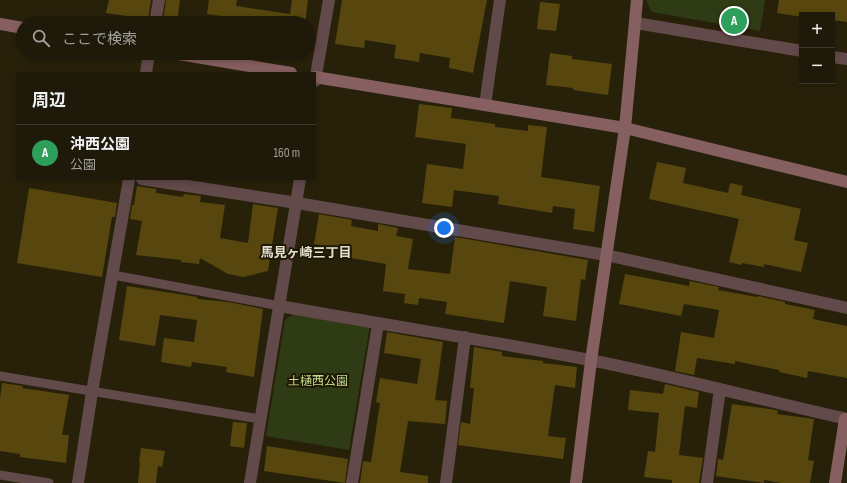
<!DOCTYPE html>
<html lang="ja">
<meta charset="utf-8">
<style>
:root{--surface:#1e1908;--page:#262212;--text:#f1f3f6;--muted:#a1a09c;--line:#3c3829;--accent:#d49cfb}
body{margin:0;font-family:"Sofia Sans Condensed","Noto Sans JP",sans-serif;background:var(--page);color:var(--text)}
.controls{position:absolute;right:12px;top:12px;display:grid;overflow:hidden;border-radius:0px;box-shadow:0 2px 6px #0003}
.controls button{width:36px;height:36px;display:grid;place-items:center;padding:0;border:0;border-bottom:1px solid var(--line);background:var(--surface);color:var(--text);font:20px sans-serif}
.you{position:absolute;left:444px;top:228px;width:14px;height:14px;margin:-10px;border:3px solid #fff;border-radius:50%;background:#1a73e8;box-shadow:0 0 0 6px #1a73e833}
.badge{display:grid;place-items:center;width:26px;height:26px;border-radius:50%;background:var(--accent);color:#fff;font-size:13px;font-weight:700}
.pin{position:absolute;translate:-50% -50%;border:2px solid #fff;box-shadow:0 1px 4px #0006}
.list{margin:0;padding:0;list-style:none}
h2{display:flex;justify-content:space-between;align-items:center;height:52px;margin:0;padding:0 16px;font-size:17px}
h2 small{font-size:13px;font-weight:400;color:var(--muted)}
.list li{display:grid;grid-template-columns:26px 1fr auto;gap:12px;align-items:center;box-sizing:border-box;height:56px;padding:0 16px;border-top:1px solid var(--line)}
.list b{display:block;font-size:15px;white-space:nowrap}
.list p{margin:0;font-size:13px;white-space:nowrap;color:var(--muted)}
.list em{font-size:13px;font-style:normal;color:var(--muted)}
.icon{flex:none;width:22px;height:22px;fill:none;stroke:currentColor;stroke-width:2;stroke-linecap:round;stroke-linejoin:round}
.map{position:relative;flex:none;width:847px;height:483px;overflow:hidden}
.search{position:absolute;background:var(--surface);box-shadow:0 2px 6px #0003;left:16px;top:16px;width:300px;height:44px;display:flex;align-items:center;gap:10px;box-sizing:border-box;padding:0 14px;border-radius:22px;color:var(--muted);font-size:15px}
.panel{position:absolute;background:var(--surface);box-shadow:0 2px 6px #0003;left:16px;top:72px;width:300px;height:108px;border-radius:0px}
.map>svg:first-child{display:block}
.green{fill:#2e3b14}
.building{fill:#57470e}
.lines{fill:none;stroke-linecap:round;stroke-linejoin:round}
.lane{stroke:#62494a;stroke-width:9}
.street{stroke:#62494a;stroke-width:12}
.secondary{stroke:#865f60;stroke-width:12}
.labels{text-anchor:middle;stroke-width:4;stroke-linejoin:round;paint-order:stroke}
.park-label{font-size:12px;fill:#c1dd90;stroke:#1f1803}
.neighbourhood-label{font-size:13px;font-weight:bold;fill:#e4dfd1;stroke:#1f1803}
</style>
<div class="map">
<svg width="847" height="483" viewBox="0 0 847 483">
<rect width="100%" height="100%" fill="#28210a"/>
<path class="green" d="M646,0H765L760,31L652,12Z
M295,313L370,325L349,450L266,436L285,320Z"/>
<path class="building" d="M109,0H151L148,19L106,13Z
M166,0H180L177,23L163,22Z
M209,0H237L236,6L290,14L292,0H308L305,23H249L250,20L207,14Z
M342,0H487L473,73L449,68L450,58L420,53L419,62L394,58L396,45L365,40L364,48L335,44Z
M779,0H847V22L832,20V15H802V17L777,13Z
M540,2L560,4L556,31L537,29Z
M550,53L572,56V59L612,64L608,95L573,90V88L546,85Z
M419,104L452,108L451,118L495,124V127L528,131V125L547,127L541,177L600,186L594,232L573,229L575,209L553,206L552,213L498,204L499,196L454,190L452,207L422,203L427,164L463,169L466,144L415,137Z
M657,162L686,168L683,183L728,193L730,183L743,186L741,195L801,209L794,240L808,243L801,272L764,264V267L742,263V265L729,262L739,219L649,199Z
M137,186L156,189V193L183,197L184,194L201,196L200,202L225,205L220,238L248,243L253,204L278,208L268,271L243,277L228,274L200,258L199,264L181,262V260L136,255L142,221L130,219L132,205H134Z
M29,188L117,203L115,217H112L102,277L17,263Z
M319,214L352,220L351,226L378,231V224L398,228L396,236L413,239L408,269L450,274L455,237L588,260L585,280L581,279L576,321L543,316L547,287L510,281L504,323L445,314L447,302L419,298L418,305L404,303L405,294L383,291L386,264L351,258L352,250L314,244Z
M625,274L689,286L690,281L694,282L719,287L718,290L757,297L758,296L785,302V304L815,310L813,319L847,326V378L808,371L807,378L779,372V370L735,361V364L697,358L694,375L675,371L681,332L714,338L719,310L684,304L681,316L619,304Z
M127,286L197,297V299L228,302L263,309L254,377L226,372L227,367L192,362L191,367L161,362L164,338L194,342L197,320L160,315L155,346L119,340Z
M387,332L443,342L435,400L447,401L445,424L408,421L400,472L428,476V483H360L363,461L371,462L380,403L376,402L380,378L417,384L421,359L384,353Z
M474,347L502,352V356L543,361V363L577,367L575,388L555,385L548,436L566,438L563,459L458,445L461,422L470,424L474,388H470Z
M2,383L23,386L22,388L69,395L62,435H69L66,463L20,457V454L0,451V399Z
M665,384L699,392L697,408L685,406L679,455L703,458L699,483H672V480L644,477L648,451L655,452L659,413L628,410L630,390L663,394Z
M732,404L776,410L778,411L777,414L814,419L808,460L814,461L810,483H781L764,480V483L716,476L718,459L723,460L725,448Z
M233,422L247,423L244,448L230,446Z
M267,446L348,459L345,483L264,471Z
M141,448L165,451L162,467L158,466L156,483H138L140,463H139Z"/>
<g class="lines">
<path class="lane" d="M113,275L280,306
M0,376L260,419
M0,475L49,483"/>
<path class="street" d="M155,23L159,0
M636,23L802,51
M832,57L847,59
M146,73L149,53
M315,81L329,0
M485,105L500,0
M142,179L297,203L606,255L847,308
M280,306C383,325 487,340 590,360C676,377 761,400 847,419
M78,483L92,392L129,179
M250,483L300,179
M352,483L378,324
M446,483L465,337
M707,483L720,389"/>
<path class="secondary" d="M0,24L23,28
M173,53L291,73
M315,77L625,128L847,182
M576,483L591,361L625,128L637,0
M835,483L845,419"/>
</g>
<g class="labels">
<g class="park-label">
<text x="318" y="385">土樋西公園</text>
</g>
<g class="neighbourhood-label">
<text x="306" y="257">馬見ヶ崎三丁目</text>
</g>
</g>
</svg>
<div class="controls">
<button>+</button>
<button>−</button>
</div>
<div class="you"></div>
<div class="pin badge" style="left:734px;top:21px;background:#2e9e5b">A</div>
<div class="search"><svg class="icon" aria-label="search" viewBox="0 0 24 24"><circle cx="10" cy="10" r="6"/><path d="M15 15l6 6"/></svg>ここで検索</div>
<section class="panel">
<h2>周辺<small></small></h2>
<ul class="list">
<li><span class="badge" style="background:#2e9e5b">A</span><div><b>沖西公園</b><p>公園</p></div><em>160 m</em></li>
</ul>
</section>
</div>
